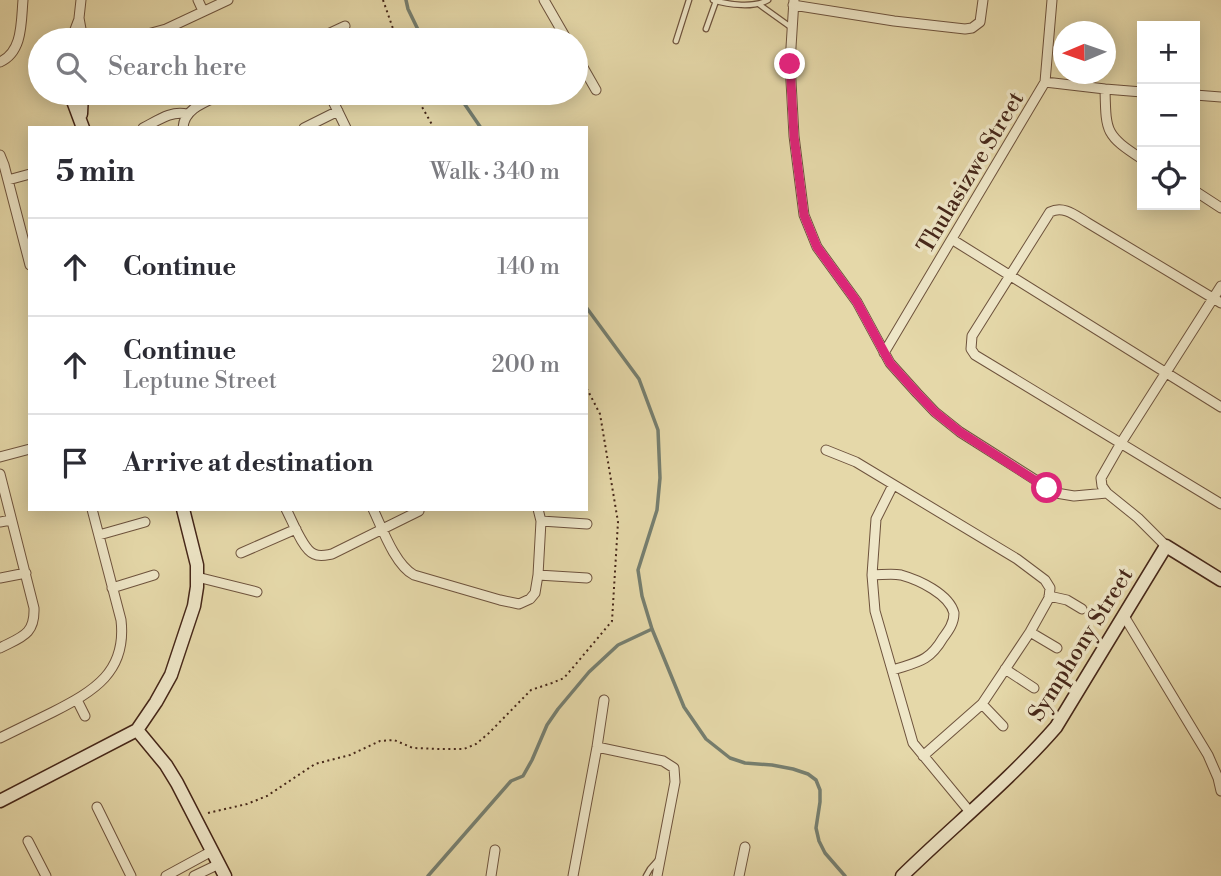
<!DOCTYPE html>
<meta charset="utf-8">
<style>
:root{--surface:#fff;--page:#f2f2f3;--text:#2b2b33;--muted:#7c7c81;--line:#e1e1e2}
body{margin:0;font-family:"Libre Bodoni",serif;background:var(--page);color:var(--text)}
.controls{position:absolute;right:21px;top:21px;display:grid;overflow:hidden;border-radius:0px;box-shadow:0 4px 18px #0003}
.controls button{width:63px;height:63px;display:grid;place-items:center;padding:0;border:0;border-bottom:2px solid var(--line);background:var(--surface);color:var(--text);font:35px sans-serif}
.compass{position:absolute;left:1053px;top:21px;width:63px;height:63px;border-radius:50%;background:var(--surface);box-shadow:0 4px 18px #0003;rotate:268deg}
.stop{position:absolute;width:21px;height:21px;margin:-16px;border:5px solid #db2777;border-radius:50%;background:#fff}
.stop.end{background:#db2777;border-color:#fff;box-shadow:0 2px 7px #0008}
.list{margin:0;padding:0;list-style:none}
h2{display:flex;justify-content:space-between;align-items:center;height:91px;margin:0;padding:0 28px;font-size:30px}
h2 small{font-size:23px;font-weight:400;color:var(--muted)}
.list li{display:grid;grid-template-columns:46px 1fr auto;gap:21px;align-items:center;box-sizing:border-box;height:98px;padding:0 28px;border-top:2px solid var(--line)}
.list b{display:block;font-size:26px;white-space:nowrap}
.list p{margin:0;font-size:23px;white-space:nowrap;color:var(--muted)}
.list em{font-size:23px;font-style:normal;color:var(--muted)}
.icon{flex:none;width:38px;height:38px;fill:none;stroke:currentColor;stroke-width:2;stroke-linecap:round;stroke-linejoin:round}
.map{position:relative;flex:none;width:1221px;height:876px;overflow:hidden}
.search{position:absolute;background:var(--surface);box-shadow:0 4px 18px #0003;left:28px;top:28px;width:560px;height:77px;display:flex;align-items:center;gap:18px;box-sizing:border-box;padding:0 24px;border-radius:38px;color:var(--muted);font-size:26px}
.panel{position:absolute;background:var(--surface);box-shadow:0 4px 18px #0003;left:28px;top:126px;width:560px;height:385px;border-radius:0px}
.map>svg:first-child{display:block}
.lines{fill:none;stroke-linecap:round;stroke-linejoin:round}
.stream{stroke:#767f70;stroke-width:3.5}
.lane-casing{stroke:#6e533d;stroke-width:7}
.street-casing{stroke:#6e533d;stroke-width:11}
.secondary-casing{stroke:#462719;stroke-width:15}
.path{stroke:#462719;stroke-width:2;stroke-dasharray:2 3.5;stroke-linecap:butt}
.lane{stroke:#eee6c7;stroke-width:4.5}
.street{stroke:#eee6c7;stroke-width:9}
.secondary{stroke:#eee6c7;stroke-width:12}
.route{stroke:#db2777;stroke-width:9}
.labels{text-anchor:middle;stroke-width:7;stroke-linejoin:round;paint-order:stroke}
.street-label{font-size:23px;fill:#462719;stroke:#eee6c7}
</style>
<div class="map">
<svg width="1221" height="876" viewBox="0 0 1221 876">
<rect width="100%" height="100%" fill="#e5d8a9"/>
<filter id="stains"><feTurbulence type="fractalNoise" baseFrequency=".00286" numOctaves="4"/><feColorMatrix values="0 0 0 0 .2 0 0 0 0 .09 0 0 0 0 .02 0 0 0 .5 -.17"/></filter>
<radialGradient id="worn" r=".72"><stop offset=".6" stop-color="#630" stop-opacity="0"/><stop offset="1" stop-color="#630" stop-opacity=".3"/></radialGradient>
<g class="lines">
<path class="stream" d="M406,0L408,9L423,40
M457,93L481,128
M586,307L639,379L658,430L660,478L657,510L638,570L642,596L652,629L684,707L706,739L730,758L745,763L772,765L793,769L808,774L816,780L820,790V802L816,828L819,841L825,853L845,876
M428,876L511,781L523,776L532,760L547,725L558,709L589,672L618,645L652,629"/>
<g class="lane-casing">
<path id="lane" d="M713,0C729,5 754,8 768,0
M760,5L792,28
M706,29L716,1
M676,41L689,0
M646,876L650,869L658,860"/>
</g>
<g class="street-casing">
<path id="street" d="M81,0L79,18L83,40
M198,0L203,11
M544,0L567,40
M794,0L790,63L794,136L804,215L817,247L857,302L890,363L917,393L935,412L960,432L1056,493L1074,496L1107,493
M793,5L894,21L965,29L972,28L980,22L983,0
M144,35L166,29L228,0
M71,40L79,19
M315,40L345,26
M576,55L596,90
M0,62C23,52 21,22 23,0
M1045,82L1105,89L1142,92
M1105,89C1106,132 1105,135 1142,159
M329,93L346,128
M1195,95L1221,97
M332,99L345,93
M143,128C157,121 171,110 187,114
M183,128C184,107 209,101 225,93
M304,128L338,111
M0,155L4,165L30,265
M8,180L30,174
M1195,191L1221,208
M953,240L1221,407
M1221,303L1088,223C1076,216 1064,205 1050,212L972,336L971,349L975,355L1221,504
M884,353L1045,82L1052,0
M826,450L856,462L1017,559L1045,580L1050,588L1049,598L1030,632L982,704L923,756
M0,457L30,449
M0,474L34,608C35,635 21,637 0,648
M893,485L876,519L872,575L875,611L913,743L970,812
M286,509C292,520 303,550 314,554C320,557 326,555 332,554L419,511
M373,509C382,528 395,565 414,575L500,600L519,604L530,599L535,593L538,575L541,521L538,509
M541,521L587,524
M0,522L11,520
M99,535L145,522
M1166,546L1138,518L1107,493L1102,486L1101,478L1121,443L1221,286
M241,553L296,529
M538,575L587,578
M872,575C882,575 891,573 901,575C919,580 949,594 954,613C954,623 949,630 943,638C929,662 917,662 893,670
M197,577L257,592
M0,578L26,573
M112,588L154,575
M1049,596L1067,600L1082,609
M1124,616L1208,755L1218,778L1221,791
M1030,632L1057,648
M1005,669L1034,688
M77,700L85,716
M982,704L1003,726
M0,738C18,729 35,721 53,712C94,691 127,672 121,620L92,509
M597,747L663,761L674,768L675,782L657,876
M97,807L131,876
M28,841L46,876
M166,876L212,851
M194,876L219,864
M491,876L495,850
M573,876L597,747L604,700
M739,876L745,847"/>
</g>
<g class="secondary-casing">
<path id="secondary" d="M70,93L83,128
M81,114L82,93
M137,730L166,765L177,783L225,876
M0,801L137,730L156,702L171,675L194,606L197,587V565L183,509
M902,876C953,826 1009,781 1056,727L1166,546L1221,580"/>
</g>
<path class="path" d="M383,0L397,40
M414,93L434,128
M208,813L247,804L267,796L315,764L350,755L380,741L394,740L413,748L440,749H464L476,744L489,733L531,690L552,683L564,678L581,658L612,621L618,522L600,414L586,387"/>
<use href="#lane" class="lane"/>
<use href="#street" class="street"/>
<use href="#secondary" class="secondary"/>
</g>
<g class="lines">
<path class="route" d="M790,64L794,136L804,215L817,247L857,302L890,363L917,393L935,412L960,432L1047,488"/>
</g>
<g class="labels">
<g class="street-label">
<text transform="translate(970 172) rotate(-59)" y="8">Thulasizwe Street</text>
<text transform="translate(1080 644) rotate(-58)" y="8">Symphony Street</text>
</g>
</g>
<rect width="100%" height="100%" filter="url(#stains)"/>
<rect width="100%" height="100%" fill="url(#worn)"/>
</svg>
<div class="controls">
<button>+</button>
<button>−</button>
<button><svg class="icon" aria-label="locate" viewBox="0 0 24 24"><circle cx="12" cy="12" r="6"/><path d="M12 2v4M12 18v4M2 12h4M18 12h4"/></svg></button>
</div>
<svg class="compass" viewBox="-18 -18 36 36"><path d="M0-13l5 13h-10z" fill="#e53935"/><path d="M0 13l5-13h-10z" fill="#7c7c81"/></svg>
<div class="stop" style="left:1047px;top:488px"></div>
<div class="stop end" style="left:790px;top:64px"></div>
<div class="search"><svg class="icon" aria-label="search" viewBox="0 0 24 24"><circle cx="10" cy="10" r="6"/><path d="M15 15l6 6"/></svg>Search here</div>
<section class="panel">
<h2>5 min<small>Walk · 340 m</small></h2>
<ul class="list">
<li><svg class="icon" aria-label="ahead" viewBox="0 0 24 24"><path d="M12 20V5M6 11l6-6 6 6"/></svg><div><b>Continue</b></div><em>140 m</em></li>
<li><svg class="icon" aria-label="ahead" viewBox="0 0 24 24"><path d="M12 20V5M6 11l6-6 6 6"/></svg><div><b>Continue</b><p>Leptune Street</p></div><em>200 m</em></li>
<li><svg class="icon" aria-label="arrive" viewBox="0 0 24 24"><path d="M6 21V4h12l-3 4 3 4H6"/></svg><div><b>Arrive at destination</b></div></li>
</ul>
</section>
</div>
